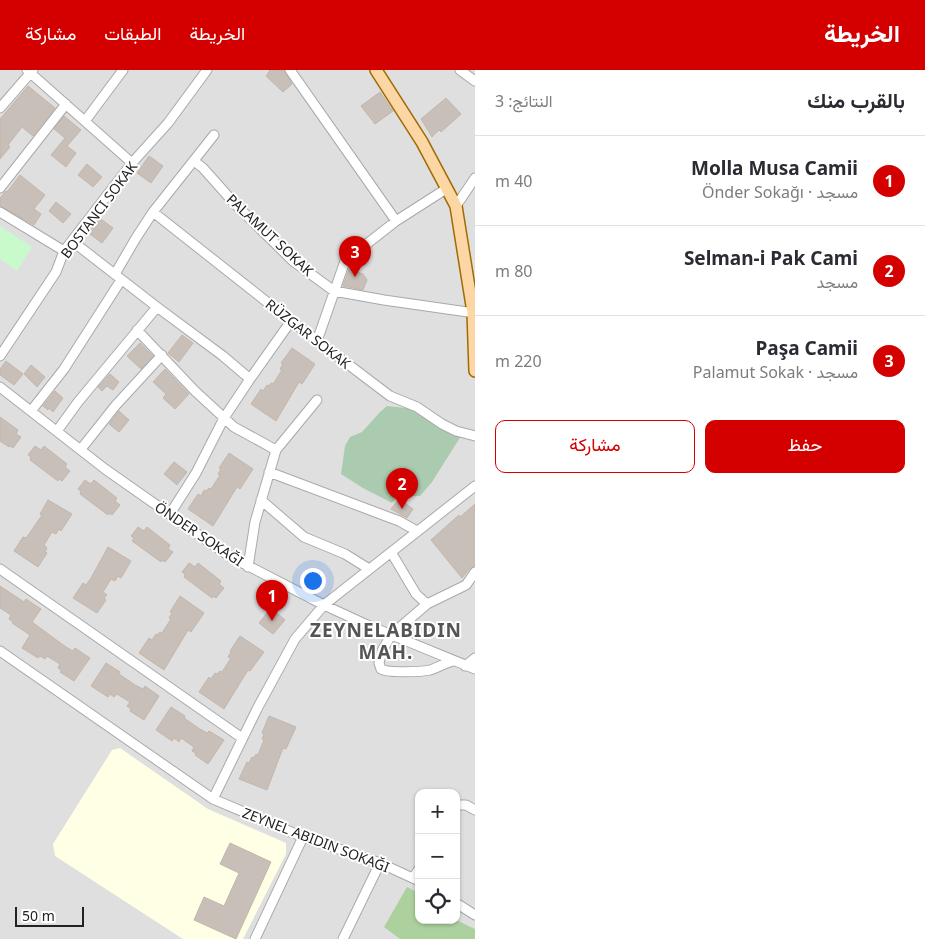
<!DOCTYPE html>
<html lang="ar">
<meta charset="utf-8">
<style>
:root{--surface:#fff;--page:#f2f2f3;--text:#2b2b33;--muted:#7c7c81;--line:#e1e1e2;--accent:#d40000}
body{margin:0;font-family:"Noto Sans",Vazirmatn,sans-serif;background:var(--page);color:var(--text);direction:rtl}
.controls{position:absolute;right:15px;bottom:15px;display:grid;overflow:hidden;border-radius:10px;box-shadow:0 1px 4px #0004}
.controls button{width:45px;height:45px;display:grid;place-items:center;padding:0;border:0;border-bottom:1px solid var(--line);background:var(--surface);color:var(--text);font:25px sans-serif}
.scale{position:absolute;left:15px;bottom:12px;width:69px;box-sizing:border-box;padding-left:5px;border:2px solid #222;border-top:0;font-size:14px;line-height:18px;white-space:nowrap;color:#222;-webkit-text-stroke:4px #fff;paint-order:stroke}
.you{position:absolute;left:312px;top:510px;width:18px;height:18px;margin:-12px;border:4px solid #fff;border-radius:50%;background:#1a73e8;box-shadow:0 0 0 8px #1a73e833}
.badge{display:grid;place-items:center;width:32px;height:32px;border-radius:50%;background:var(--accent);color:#fff;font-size:16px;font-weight:700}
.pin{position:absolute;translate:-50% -41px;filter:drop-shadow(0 1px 2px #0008)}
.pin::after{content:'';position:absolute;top:26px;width:18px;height:15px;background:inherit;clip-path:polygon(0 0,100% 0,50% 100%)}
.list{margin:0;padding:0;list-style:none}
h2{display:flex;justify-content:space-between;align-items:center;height:65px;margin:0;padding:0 20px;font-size:21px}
h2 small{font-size:16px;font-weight:400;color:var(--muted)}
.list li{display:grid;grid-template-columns:32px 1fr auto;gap:15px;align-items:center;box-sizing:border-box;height:90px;padding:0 20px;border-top:1px solid var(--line)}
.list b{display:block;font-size:19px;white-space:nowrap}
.list p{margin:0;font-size:16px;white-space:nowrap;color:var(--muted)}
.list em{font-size:16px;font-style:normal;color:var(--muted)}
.actions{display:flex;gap:10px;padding:15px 20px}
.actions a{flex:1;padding:11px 0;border:1px solid var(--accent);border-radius:10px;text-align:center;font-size:18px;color:var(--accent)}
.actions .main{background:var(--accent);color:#fff}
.icon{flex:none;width:28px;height:28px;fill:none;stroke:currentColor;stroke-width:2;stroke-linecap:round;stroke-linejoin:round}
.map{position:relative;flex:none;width:475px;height:869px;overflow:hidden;direction:ltr}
header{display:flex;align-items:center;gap:30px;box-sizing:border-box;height:70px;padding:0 25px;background:var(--accent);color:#fff}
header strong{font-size:24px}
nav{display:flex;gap:28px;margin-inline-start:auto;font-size:18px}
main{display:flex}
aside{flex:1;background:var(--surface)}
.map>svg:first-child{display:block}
.residential{fill:#e0dfdf;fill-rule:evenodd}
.education{fill:#ffffe5}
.forest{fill:#add19e}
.cemetery{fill:#aacbaf}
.park{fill:#c8facc}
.building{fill:#c7bfb8;stroke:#c4b6ab}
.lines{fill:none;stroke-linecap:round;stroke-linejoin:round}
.minor-casing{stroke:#a9a9a9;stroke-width:11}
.major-casing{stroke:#a06b00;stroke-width:14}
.minor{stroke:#fff;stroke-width:9}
.major{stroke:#fcd6a4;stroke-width:11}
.labels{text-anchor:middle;stroke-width:4;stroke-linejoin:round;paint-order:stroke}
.street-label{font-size:14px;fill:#222;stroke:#fff}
.district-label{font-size:19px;font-weight:bold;letter-spacing:1px;fill:#555;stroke:#fff}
</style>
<header>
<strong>الخريطة</strong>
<nav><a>الخريطة</a><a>الطبقات</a><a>مشاركة</a></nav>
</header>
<main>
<aside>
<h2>بالقرب منك<small>النتائج: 3</small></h2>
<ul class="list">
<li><span class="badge">1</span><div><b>Molla Musa Camii</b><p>مسجد · Önder Sokağı</p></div><em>40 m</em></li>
<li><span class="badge">2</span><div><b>Selman-i Pak Cami</b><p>مسجد</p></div><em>80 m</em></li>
<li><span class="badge">3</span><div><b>Paşa Camii</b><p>مسجد · Palamut Sokak</p></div><em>220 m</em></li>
</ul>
<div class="actions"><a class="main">حفظ</a><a>مشاركة</a></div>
</aside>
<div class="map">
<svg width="475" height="869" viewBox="0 0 475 869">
<rect width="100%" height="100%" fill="#f2efe9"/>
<path class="residential" d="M0,0H475V869H0ZM419,723H456V850H419Z"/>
<path class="education" d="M120,678L208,739L286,773V784L243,869H183L55,786L53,774L112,680Z"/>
<path class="forest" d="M407,817L419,823V850H456L475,859V869H400L384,857Z"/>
<path class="cemetery" d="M387,336L414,339L461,366L432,412L420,426H398L392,433L363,418L341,404L345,376L350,367L362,362L380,342Z"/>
<path class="park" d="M0,156L32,177L17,201L0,189Z"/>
<path class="building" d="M270,0H284L292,14L283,22L266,6Z
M28,16L55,38L33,66L22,57L8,75L10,77L0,89V49Z
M380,22L393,41L375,54L361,36Z
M446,28L461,44L441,62L439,60L432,67L421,49Z
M64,46L81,60L67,76L76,83L66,97L51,85L65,68L54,59Z
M149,86L163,96L151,113L137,103Z
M87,94L102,107L93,117L78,105Z
M20,105L45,125L34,139L41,144L34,155L0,136V128L6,121L7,122Z
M56,132L71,144L63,153L49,141Z
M98,147L113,158L102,173L87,162Z
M350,196L358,199L357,202L363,204L367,210L363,220L343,216Z
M182,265L193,273L179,292L168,283Z
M140,273L153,286L141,299L127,286Z
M292,278L315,294L302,314L299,312L276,351L251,334L261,319L263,321L267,315L269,316L271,313L273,314L282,300L280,299L283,294L281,293Z
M6,291L23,304L14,315L0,305V299Z
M31,295L45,307L37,317L24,304Z
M165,299L189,324L175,339L163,328L166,324L153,312Z
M110,304L119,312L113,320L107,316L102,321L98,317Z
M55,321L63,328L53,342L49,338L48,340L43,336Z
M119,341L129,350L119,362L109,354Z
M0,347L18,360L16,364L21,367L13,378L10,376L9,377L0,371Z
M35,376L41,380L44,376L67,394L65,397L70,401L62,411L59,409L58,411L30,390L31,387L28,385Z
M229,383L253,399L240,419L237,417L213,456L188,439L198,424L201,426L204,420L206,421L209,418L211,419L220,405L218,404L221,399L219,398Z
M174,392L187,402L177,415L164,404Z
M85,410L91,414L94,410L117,428L115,431L120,435L112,445L109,443L108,445L80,424L81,421L78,419Z
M399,429L413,439L407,448L391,439Z
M48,430L72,444L61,461L59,459L56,464L52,462L44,475L47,478L45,482L47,483L38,497L14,481L23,467L26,468L31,461L42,445L40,444Z
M475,434V496L470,498L462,508L431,470L459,445L460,447Z
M138,457L144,461L147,457L170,475L168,479L173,482L165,492L162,490L161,492L132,471L134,468L131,466Z
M108,477L131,491L121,508L118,506L115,511L111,509L103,522L107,525L104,528L106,530L97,543L73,528L83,513L86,515L91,508Z
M189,493L195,497L198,493L221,511L219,514L224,518L216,528L213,526L212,528L184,507L185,504L182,502Z
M0,516L24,532L26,529L41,539L32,552L66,577L73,581L75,578L90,588L74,611L60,602L62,601L58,598L60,594L47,586L45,589L40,586L38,588L22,578L30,565L12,553L13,552L9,549L11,545L0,538Z
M180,526L204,543L191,562L188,560L164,600L139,583L149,568L152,570L156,564L158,565L160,562L162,563L171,549L169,548L172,543L170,542Z
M271,538L285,550L273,564L259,553Z
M240,566L264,582L250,601L248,600L224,639L199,622L209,607L211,609L215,603L217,604L220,601L222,602L231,588L228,587L231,582L230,581Z
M106,593L120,602L119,604L135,615L143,619L145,616L159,626L144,650L130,641L131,639L127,636L130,632L117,624L114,627L110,624L108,627L91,616Z
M171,637L185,646L184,648L200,659L207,663L209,661L224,670L208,694L195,685L196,683L192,681L194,677L181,668L179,672L174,668L172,671L156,660Z
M269,646L296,657L286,679L283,678L267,720L239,709L247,692L249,693L252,687L254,688L256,684L258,685L264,670L262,669L264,664L262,663Z
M230,773L271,792L236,869L194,850L204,827L224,836L239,803L220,794Z"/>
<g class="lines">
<g class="minor-casing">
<path id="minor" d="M27,0L132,93
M290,0L396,151
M460,0L475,11
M0,38L33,0
M85,51L123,0
M194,91L203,98L235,134L293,191L334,221L384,230L475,243
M0,118L66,34
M456,136L475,108
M0,142L64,181
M153,142L291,251L390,326L417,337L442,354L456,361L475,366
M72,171L157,237L223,286L250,309
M115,204L136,168L153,142L214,65
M137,260L195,321L234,357L276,380
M317,271L345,191L396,151L446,119
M0,286L56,202L64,181L132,93L168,53L207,0
M0,317L105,399L229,486L324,535L365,554L475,599
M31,341L64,299L121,210
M57,361L78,332L157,237
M81,379L116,335L162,285
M269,402L399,451L417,461
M261,430L304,467L345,484L369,499
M170,444L196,403L224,348L250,309L291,251
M391,482L416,524L427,534
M248,497L255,452L276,380L317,330
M0,499L242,668
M0,581L213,729L303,767L380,793L419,811
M453,591C445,593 437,598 430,600C421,602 387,603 381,599L379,593L382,581L391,565L427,534L466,515L475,502
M465,596L475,588
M213,729L257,639L295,569L324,535L475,416
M456,736L458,735H466L475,740
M413,808L419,799
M456,833L475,845
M255,869L303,767
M343,869L380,793"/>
</g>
<g class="major-casing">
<path id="major" d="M376,0L422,72L456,136L473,242L475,301"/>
</g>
<use href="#minor" class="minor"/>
<use href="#major" class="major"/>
</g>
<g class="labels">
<g class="street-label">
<text transform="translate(99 140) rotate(-53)" y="5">BOSTANCI SOKAK</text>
<text transform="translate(270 165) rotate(43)" y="5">PALAMUT SOKAK</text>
<text transform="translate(308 264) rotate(38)" y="5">RÜZGAR SOKAK</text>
<text transform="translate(199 464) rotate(34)" y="5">ÖNDER SOKAĞI</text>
<text transform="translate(316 770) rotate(21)" y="5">ZEYNEL ABIDIN SOKAĞI</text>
</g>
<g class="district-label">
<text x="386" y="567">ZEYNELABIDIN<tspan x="386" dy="22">MAH.</tspan></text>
</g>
</g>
</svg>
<div class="controls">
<button>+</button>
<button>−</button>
<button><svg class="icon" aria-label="locate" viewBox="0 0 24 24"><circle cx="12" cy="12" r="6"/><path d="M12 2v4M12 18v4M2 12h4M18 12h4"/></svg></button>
</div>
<div class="scale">50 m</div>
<div class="you"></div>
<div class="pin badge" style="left:272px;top:551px">1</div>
<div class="pin badge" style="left:402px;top:439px">2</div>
<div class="pin badge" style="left:355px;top:207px">3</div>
</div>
</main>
